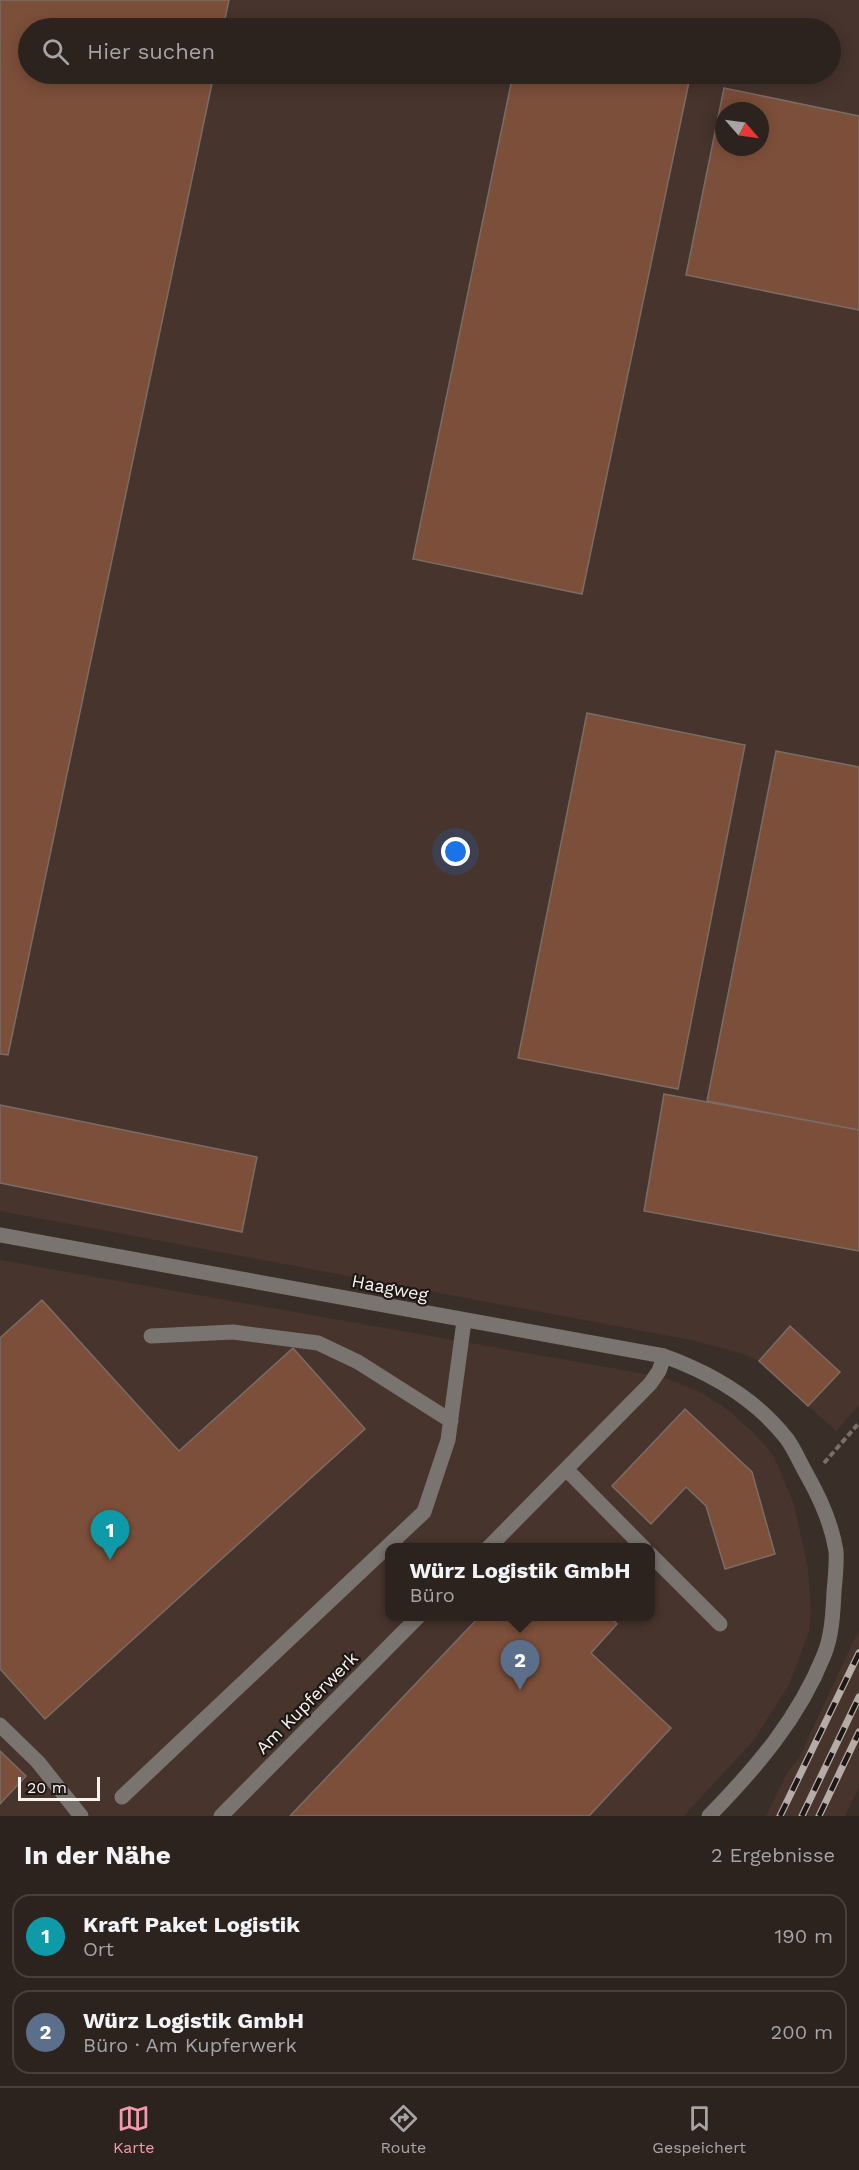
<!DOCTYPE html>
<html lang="de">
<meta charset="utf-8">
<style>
:root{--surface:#2c221e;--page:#342a27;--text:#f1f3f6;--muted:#a6a4a4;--line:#483f3c;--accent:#f29aac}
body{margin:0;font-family:"Work Sans",sans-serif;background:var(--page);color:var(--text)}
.compass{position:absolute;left:715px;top:102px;width:54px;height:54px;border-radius:50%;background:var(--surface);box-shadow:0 3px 15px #0003;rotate:118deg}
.scale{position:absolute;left:18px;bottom:15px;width:82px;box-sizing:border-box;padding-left:6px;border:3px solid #faf2ee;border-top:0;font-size:16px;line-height:21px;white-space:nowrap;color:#faf2ee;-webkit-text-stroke:4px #1d1815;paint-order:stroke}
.you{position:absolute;left:456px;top:852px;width:21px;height:21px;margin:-15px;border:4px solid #fff;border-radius:50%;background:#1a73e8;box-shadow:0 0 0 9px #1a73e833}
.badge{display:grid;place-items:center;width:39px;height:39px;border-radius:50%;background:var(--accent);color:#fff;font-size:20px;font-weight:700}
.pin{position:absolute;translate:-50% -50px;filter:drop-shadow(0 2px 3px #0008)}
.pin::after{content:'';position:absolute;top:32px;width:21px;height:18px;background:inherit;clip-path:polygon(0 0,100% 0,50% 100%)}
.popup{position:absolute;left:385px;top:1543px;width:270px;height:78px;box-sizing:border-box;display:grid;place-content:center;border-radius:12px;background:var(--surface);filter:drop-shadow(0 2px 4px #0005);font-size:20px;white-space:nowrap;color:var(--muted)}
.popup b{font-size:22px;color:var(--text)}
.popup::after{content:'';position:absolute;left:50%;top:100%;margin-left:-12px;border:12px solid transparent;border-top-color:var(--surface)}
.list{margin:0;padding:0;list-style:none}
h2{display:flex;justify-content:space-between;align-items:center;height:78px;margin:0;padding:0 24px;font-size:26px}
h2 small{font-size:20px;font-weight:400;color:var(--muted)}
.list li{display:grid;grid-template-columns:39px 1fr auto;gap:18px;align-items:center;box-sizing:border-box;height:84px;margin:0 12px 12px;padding:0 12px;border:2px solid var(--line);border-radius:18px}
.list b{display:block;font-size:22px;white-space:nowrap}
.list p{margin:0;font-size:20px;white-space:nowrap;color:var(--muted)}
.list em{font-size:20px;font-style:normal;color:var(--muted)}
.icon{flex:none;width:33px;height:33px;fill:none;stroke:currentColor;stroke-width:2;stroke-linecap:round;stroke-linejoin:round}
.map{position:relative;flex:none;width:859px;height:1816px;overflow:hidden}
.search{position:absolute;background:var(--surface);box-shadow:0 3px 15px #0003;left:18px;right:18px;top:18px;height:66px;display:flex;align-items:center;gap:15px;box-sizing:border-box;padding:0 21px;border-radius:33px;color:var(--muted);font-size:22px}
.sheet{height:270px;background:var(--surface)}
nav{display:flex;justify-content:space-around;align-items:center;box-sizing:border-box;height:84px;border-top:2px solid var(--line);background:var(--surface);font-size:16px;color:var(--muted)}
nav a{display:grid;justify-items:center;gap:3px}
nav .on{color:var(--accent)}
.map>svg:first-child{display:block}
.built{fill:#47342c;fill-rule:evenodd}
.building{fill:#7c4f3a;stroke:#7b6c66;stroke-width:1.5;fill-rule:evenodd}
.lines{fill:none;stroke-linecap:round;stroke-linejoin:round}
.path{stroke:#796e69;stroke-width:4;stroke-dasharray:6 3;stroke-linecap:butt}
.minor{stroke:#7a7470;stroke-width:15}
.rail-casing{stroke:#b5aca7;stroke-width:7}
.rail{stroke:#1d1815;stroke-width:4.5;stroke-dasharray:14;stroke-linecap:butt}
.labels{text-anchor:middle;stroke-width:4.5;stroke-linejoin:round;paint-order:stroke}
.street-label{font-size:18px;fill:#faf2ee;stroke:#1d1815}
</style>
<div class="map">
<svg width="859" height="1816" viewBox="0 0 859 1816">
<rect width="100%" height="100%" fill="#3a2e28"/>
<path class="built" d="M0,0H859V1405L836,1431L759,1361L737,1352L691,1340L0,1211ZM28,28H830V74H28ZM724,111H760V147H724Z
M0,1260L629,1371L668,1379L698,1391L727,1409L754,1433L774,1456L794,1504L808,1569L811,1610L809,1632L789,1685L753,1741L684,1816H0ZM390,1548H650V1616H390Z
M859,1629V1787L845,1816H766L786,1775L799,1758Z"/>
<path class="building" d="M0,0H229L223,28H28V74H214L8,1055L0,1054Z
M513,74H671L690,77L582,594L413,559Z
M724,88L859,116V310L686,275ZM724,111H760V147H724Z
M587,713L745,745L678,1089L518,1058Z
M776,751L859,767V1130L707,1101Z
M664,1094L859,1130V1251L644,1211Z
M0,1105L257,1157L242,1232L0,1183Z
M42,1300L179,1451L293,1348L365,1429L45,1719L0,1669V1338Z
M790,1326L840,1372L808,1406L759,1361Z
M685,1409L752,1472L775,1554L725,1569L706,1506L686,1487L651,1524L612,1486Z
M480,1616H610L617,1624L591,1653L671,1728L589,1816H290Z
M0,1751L26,1776L0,1804Z"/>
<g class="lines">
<path class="path" d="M824,1463L859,1423"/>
<path class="minor" d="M0,1235L664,1356C711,1373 756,1399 787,1439C795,1450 800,1463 807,1475C820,1498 832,1525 836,1551C837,1564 835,1579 834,1592C833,1612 832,1636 824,1655C799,1718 756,1768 709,1816
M151,1336L233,1332L318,1343L358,1362L451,1421
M566,1469L644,1548
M488,1548L650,1384L659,1371L664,1356
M650,1554L720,1624
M0,1725L38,1762L81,1816
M122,1797L424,1512L448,1440L464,1321
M221,1816L419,1616"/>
<g class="rail-casing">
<path id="rail" d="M780,1816L859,1653
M802,1816L859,1697
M819,1816L859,1732"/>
</g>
<use href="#rail" class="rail"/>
</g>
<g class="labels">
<g class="street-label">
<text transform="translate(390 1288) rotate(11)" y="6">Haagweg</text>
<text transform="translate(307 1703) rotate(-45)" y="6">Am Kupferwerk</text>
</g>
</g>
</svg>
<svg class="compass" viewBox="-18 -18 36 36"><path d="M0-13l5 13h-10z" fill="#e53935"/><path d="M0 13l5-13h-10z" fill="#a6a4a4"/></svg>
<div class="scale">20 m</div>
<div class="you"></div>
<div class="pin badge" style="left:110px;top:1560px;background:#0f9aa8">1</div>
<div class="pin badge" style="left:520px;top:1690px;background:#5c6f8a">2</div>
<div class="popup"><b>Würz Logistik GmbH</b>Büro</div>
<div class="search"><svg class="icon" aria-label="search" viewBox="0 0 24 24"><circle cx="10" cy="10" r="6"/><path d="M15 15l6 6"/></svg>Hier suchen</div>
</div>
<section class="sheet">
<h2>In der Nähe<small>2 Ergebnisse</small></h2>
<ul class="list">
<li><span class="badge" style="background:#0f9aa8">1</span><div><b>Kraft Paket Logistik</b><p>Ort</p></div><em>190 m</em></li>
<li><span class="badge" style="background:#5c6f8a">2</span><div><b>Würz Logistik GmbH</b><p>Büro · Am Kupferwerk</p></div><em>200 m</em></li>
</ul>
</section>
<nav>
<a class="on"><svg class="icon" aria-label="map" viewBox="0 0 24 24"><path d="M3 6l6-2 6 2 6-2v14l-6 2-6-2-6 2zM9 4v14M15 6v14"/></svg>Karte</a>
<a><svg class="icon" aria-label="directions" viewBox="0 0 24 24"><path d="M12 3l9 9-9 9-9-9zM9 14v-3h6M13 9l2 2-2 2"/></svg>Route</a>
<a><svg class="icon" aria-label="saved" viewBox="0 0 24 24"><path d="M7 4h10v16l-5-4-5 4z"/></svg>Gespeichert</a>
</nav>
